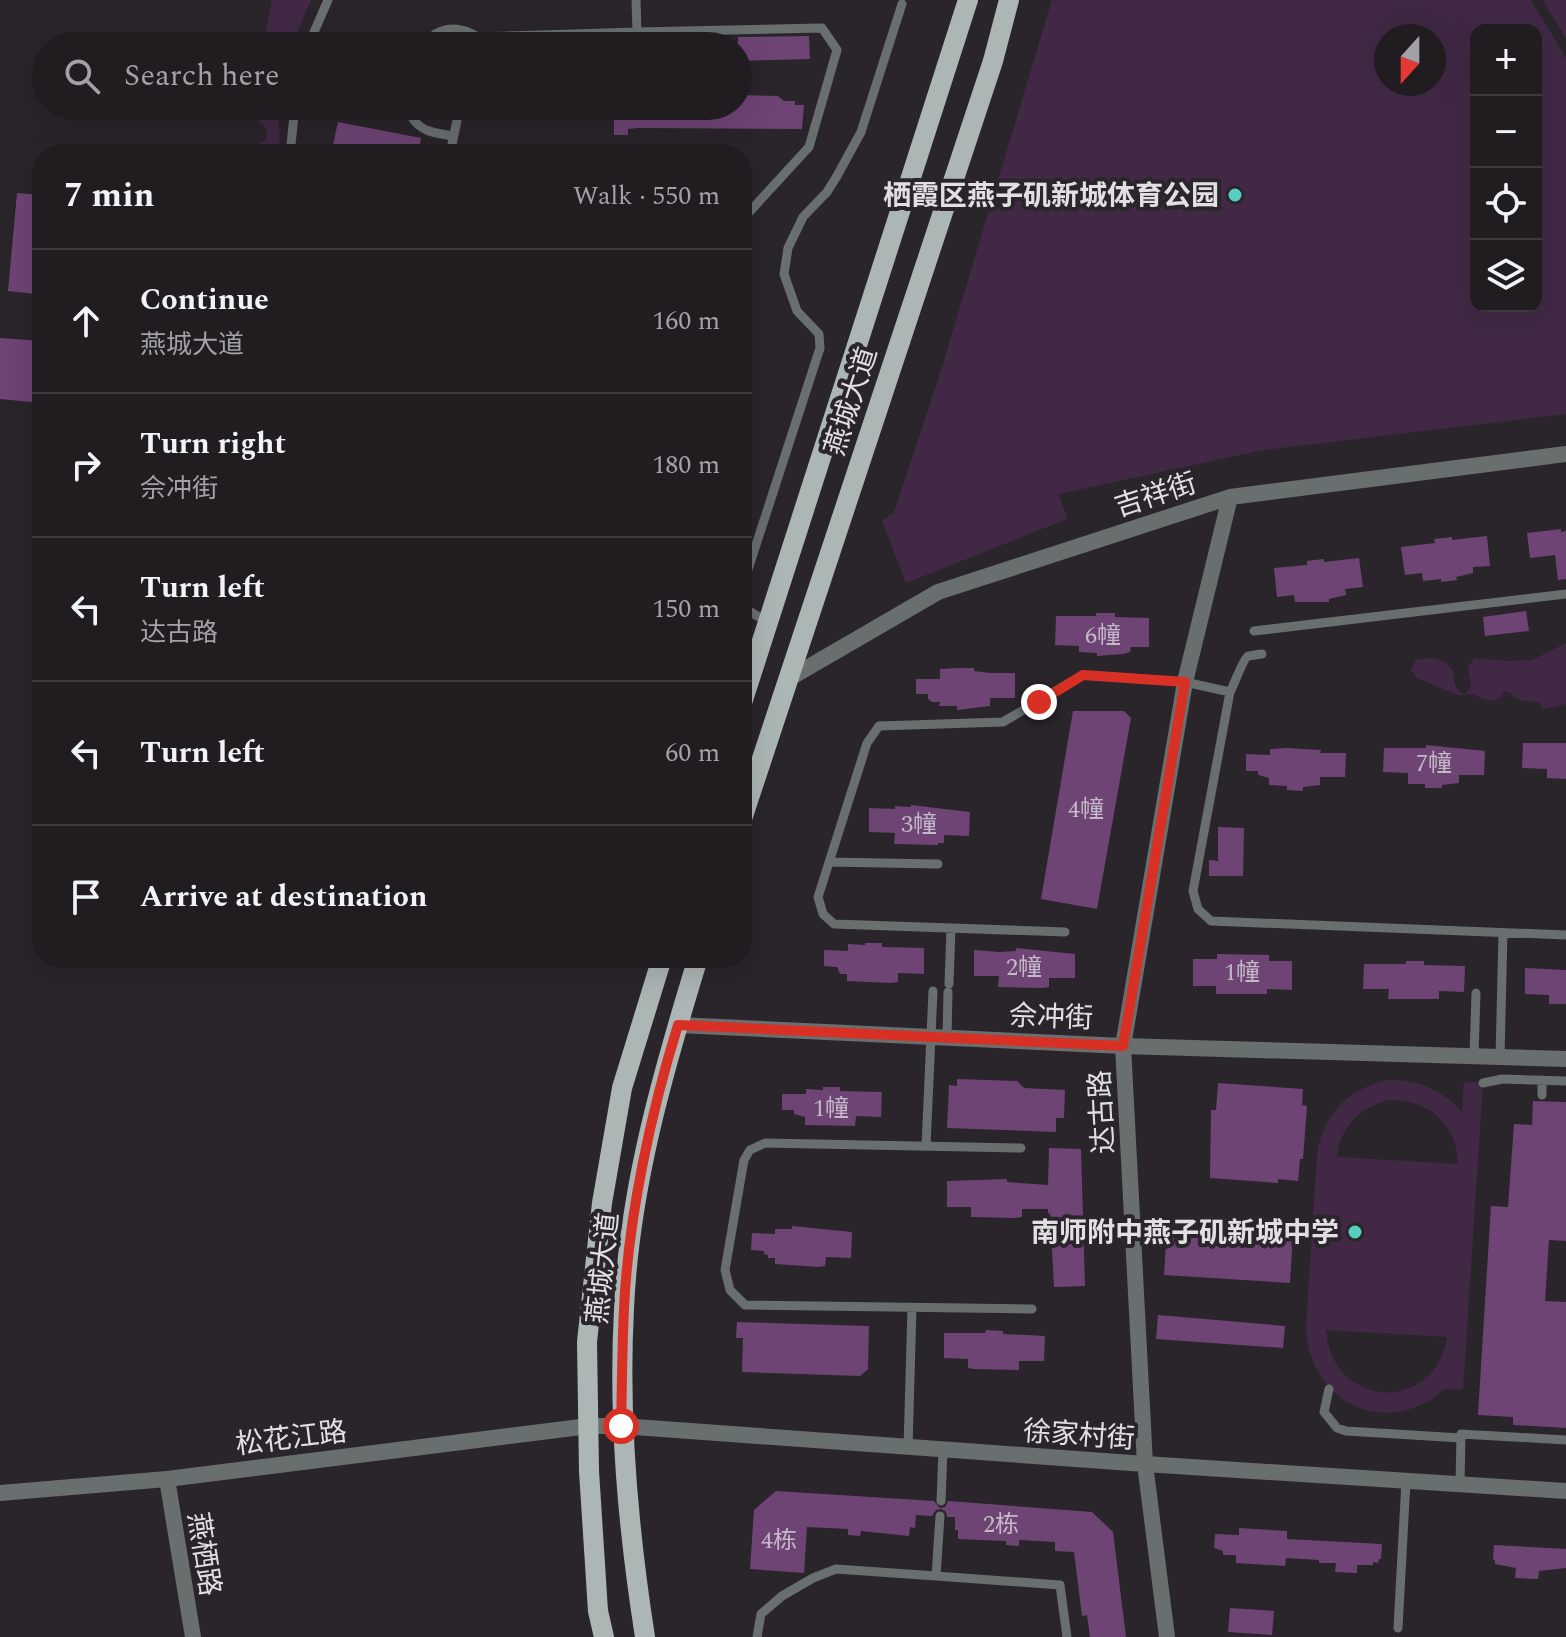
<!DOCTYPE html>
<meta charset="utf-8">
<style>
:root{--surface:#201c20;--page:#282529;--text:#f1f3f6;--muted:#a2a1a5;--line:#3d3a3e}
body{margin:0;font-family:Spectral,"Noto Sans SC",serif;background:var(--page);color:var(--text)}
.controls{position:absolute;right:24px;top:24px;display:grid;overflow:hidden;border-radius:16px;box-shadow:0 8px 32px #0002}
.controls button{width:72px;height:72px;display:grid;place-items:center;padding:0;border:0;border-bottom:2px solid var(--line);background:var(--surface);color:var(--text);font:40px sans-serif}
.compass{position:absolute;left:1374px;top:24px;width:72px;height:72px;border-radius:50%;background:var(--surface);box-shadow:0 8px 32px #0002;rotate:201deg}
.stop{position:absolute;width:24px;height:24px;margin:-18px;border:6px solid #d93025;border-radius:50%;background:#fff}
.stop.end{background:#d93025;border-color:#fff;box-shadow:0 2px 8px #0008}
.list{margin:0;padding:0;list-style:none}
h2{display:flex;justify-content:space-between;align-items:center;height:104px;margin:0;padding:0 32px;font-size:34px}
h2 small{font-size:26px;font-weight:400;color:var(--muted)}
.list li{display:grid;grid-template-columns:52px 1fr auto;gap:24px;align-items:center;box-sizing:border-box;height:144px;padding:0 32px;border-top:2px solid var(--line)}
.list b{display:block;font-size:30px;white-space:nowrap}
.list p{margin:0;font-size:26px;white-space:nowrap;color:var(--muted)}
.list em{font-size:26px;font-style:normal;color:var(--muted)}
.icon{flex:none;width:44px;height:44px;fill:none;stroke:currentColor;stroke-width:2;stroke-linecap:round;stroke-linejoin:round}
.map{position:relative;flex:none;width:1566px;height:1637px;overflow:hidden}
.search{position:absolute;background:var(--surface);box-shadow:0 8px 32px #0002;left:32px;top:32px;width:720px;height:88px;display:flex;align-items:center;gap:20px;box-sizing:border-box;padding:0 28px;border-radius:44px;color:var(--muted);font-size:30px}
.panel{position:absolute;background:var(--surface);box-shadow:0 8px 32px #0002;left:32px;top:144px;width:720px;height:824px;border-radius:32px}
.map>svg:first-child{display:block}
.green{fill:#412945;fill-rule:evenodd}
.building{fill:#6e4475}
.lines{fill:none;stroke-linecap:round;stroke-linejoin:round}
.service{stroke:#696e6e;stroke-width:9}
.minor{stroke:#696e6e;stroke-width:16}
.tertiary{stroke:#696e6e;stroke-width:16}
.primary{stroke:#acb6b5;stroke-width:20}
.route{stroke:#d93025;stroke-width:10}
.poi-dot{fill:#58cec1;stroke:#2a252b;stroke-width:3}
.labels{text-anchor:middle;stroke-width:8;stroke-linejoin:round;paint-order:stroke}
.number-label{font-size:24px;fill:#c5b8c8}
.poi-label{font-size:28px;font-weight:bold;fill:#e2dfe3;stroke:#2a252b;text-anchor:end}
.street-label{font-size:28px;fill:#e2dfe3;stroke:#2a252b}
</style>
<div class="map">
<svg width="1566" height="1637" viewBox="0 0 1566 1637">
<rect width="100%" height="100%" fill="#2a252b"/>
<path class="green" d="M272,0H311L292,44L275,43L265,36Z
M1052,0H1531L1566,58V414L1263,450L1059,494L1067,519L906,583L882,521L894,512L942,367ZM1536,30V306H1476V30ZM1386,36H1434V84H1386Z
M1543,0H1566V39Z
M260,111L268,113L279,122L280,138L277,154H251L253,147L265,141C270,128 264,125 255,117Z
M1566,643V704L1543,709L1540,703L1520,700L1508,692H1503L1499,698L1493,701L1482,699L1473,694L1458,695L1417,678L1411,670L1416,660C1433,656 1441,658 1453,670C1454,681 1454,690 1465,694L1471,687L1468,668L1474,658L1508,661L1532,660Z
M1388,1080C1419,1080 1441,1089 1462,1112L1464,1082L1483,1083L1463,1390C1458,1390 1449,1388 1444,1389C1444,1389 1435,1397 1435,1397C1426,1403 1416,1408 1406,1410C1352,1424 1308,1381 1306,1328L1317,1155C1323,1114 1347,1089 1388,1080ZM1389,1100C1429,1099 1457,1124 1458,1164L1337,1157C1340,1126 1361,1107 1389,1100ZM1326,1330L1447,1337V1338C1434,1415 1331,1408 1326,1330Z"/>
<path class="building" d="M809,36L810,59L738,61V37Z
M738,95L778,96L784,101H795V105H804L802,129L638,128L628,129V135H614V106H738Z
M338,122L421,138L418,154H385L360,149L355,154H331Z
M17,193L42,195V280H36L35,294L8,291Z
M0,338L42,341V403L0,399Z
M1561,529V532L1566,531V579L1558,580L1555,555L1530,558L1527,533Z
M1487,536L1490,566L1473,567V573L1456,577L1457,580L1441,582V579L1423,581L1422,573L1405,575L1401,547L1435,543L1434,539L1452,537V540Z
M1359,558L1363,587L1345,589L1346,595L1329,599V602H1295L1294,595L1277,597L1274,568L1307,565V561L1324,559V562Z
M1526,611L1529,631L1485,636L1483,617Z
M1096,613H1115V617L1149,618V647H1131L1130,652L1124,654L1097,656V653L1079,652V646L1055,645L1056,616H1096Z
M958,668H974V671L990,673H1015V698H990V706L957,710V706H939L940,702H932L928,699V694H916V679H940V669Z
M1073,711H1124L1131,718L1097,909L1041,899Z
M1523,743H1566V779L1547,778V769L1522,768Z
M1426,745L1485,751L1484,775H1459V783L1442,785V788H1425V784H1408V773L1383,772L1384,748H1426Z
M1287,748L1321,750L1320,753H1346L1345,777H1320V785L1303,787V791L1287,790V786L1269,785V778L1258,775V771H1246V754L1270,755V749Z
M911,805L970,812L969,836L944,835V843H938V845L894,844L895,833L869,832V808L895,809V806L911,807Z
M1218,827L1244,828L1243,876H1209V860L1218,861Z
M865,943H882V947L924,948V974L898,973V982L892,983L847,981V974H840L837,967L824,966V950L848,951V944L865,945Z
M1016,948L1075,954V978H1049V987L1043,988L998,987L999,976H974V950L999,952L1016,951Z
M1217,954L1269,955V961H1292V990L1267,989V994H1216V986H1193V959H1217Z
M1406,961H1424V965L1465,966L1464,992L1439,991V999H1388L1389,989H1363L1364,964H1406Z
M1525,968L1566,970V1004H1549V995L1525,994Z
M957,1079L1017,1081L1024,1088L1065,1090L1064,1118H1056V1132L947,1128L949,1085L957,1086Z
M1218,1083L1303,1089L1302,1105L1307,1106L1303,1159H1300L1298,1181L1278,1179V1183L1210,1178L1211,1110H1216Z
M823,1087H840V1091L882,1092L881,1117L856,1116L855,1126L805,1125V1117L794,1114V1110H782V1094H806V1089L823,1090Z
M1533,1101L1566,1102V1241L1549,1240L1545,1301L1566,1302V1428L1513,1425V1417L1478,1415L1491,1206L1508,1207L1514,1124L1532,1125Z
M1049,1148L1081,1149L1085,1286L1054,1287L1050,1213L1048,1214V1209H1022V1217L1015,1218L971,1217V1207H947V1181L1007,1179V1182L1048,1185Z
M792,1226L852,1232L851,1258L826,1257L825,1266L819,1267L775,1264V1258H768V1255L764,1254V1251L751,1250L752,1233L775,1234V1229H792Z
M1167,1228L1271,1235V1232L1293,1233L1290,1283L1164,1275Z
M1158,1315L1285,1326L1283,1348L1156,1339Z
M737,1322L869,1326L868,1369L860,1376L742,1372L743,1338H736Z
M986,1330L1003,1331V1334L1045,1336L1044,1361H1019V1370L974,1369L968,1368V1359L944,1358V1333H985Z
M776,1491L934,1501L940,1508L945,1507L948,1501L1092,1512L1113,1532L1126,1637H1090L1087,1615L1082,1616L1074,1552L1055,1551V1542L1019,1540V1546L1006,1545V1541L958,1539V1530H955V1517H947L946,1512L941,1509L936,1510L932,1516L916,1515L915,1528L910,1527L909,1536L861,1531L860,1536L848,1535V1529L807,1527L804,1573L750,1569L754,1510Z
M1239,1528L1287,1531V1539L1382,1544L1381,1559H1379L1378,1563L1373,1562V1565H1357V1573L1335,1572L1336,1563H1319V1560L1286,1558L1285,1566L1236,1563V1555H1223V1551L1214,1548L1215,1534L1239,1535Z
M1494,1545L1566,1549V1568L1539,1571L1538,1579L1515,1578L1516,1568L1495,1564V1560H1493Z
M1230,1608L1274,1611L1272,1635L1228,1632Z"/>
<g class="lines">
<path class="service" d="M637,32L822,28L837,50L809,147L742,220
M308,46L328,0
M430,46L435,34C451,26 463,28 478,37
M475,46L478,37L637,32L636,0
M416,106L413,119C423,133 437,133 453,136
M290,154L295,106
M450,154L460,106
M742,588L820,348L819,334L797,311L784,274L788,248L803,217L827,192L837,176L861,132L902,4
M742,607L768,622
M1254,631L1566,594
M1230,692L1193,891L1198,909L1211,921L1566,935
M829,862L938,864
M1065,932L834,924L823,914L818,897L867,743L879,726L1003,722L1083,675L1185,682L1230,692C1234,685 1243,659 1248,656C1249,656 1261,654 1262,654
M949,984L951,928
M947,1038L948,992
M1474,1056L1476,993
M1500,1057L1503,933
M1483,1083L1502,1079L1566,1081
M1542,1095V1080
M926,1146L933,991
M1021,1148L765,1143L750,1150L744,1160L725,1270L730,1290L745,1305L1032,1309
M1329,1389L1324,1412L1337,1428L1346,1431L1461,1438
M908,1447L912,1308
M1460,1484L1461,1434L1566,1440
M941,1501L943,1450
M940,1516L936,1576L1060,1585L1067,1637
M1398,1628L1406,1481
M757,1637L761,1614L782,1596L813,1578L836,1569L936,1576"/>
<path class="minor" d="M678,1025L1123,1046L1566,1059"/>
<path class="tertiary" d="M788,679L938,592L1230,497L1566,454
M167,1479L193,1637
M0,1493L167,1479L589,1426H621L1145,1464L1566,1491
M1167,1637L1145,1464L1123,1046L1185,682L1230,497"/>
<path class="primary" d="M742,703L968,0
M742,819L993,61L1009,0
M604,1637L598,1611L589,1471L587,1342L602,1203L622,1088L662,958
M645,1637C628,1528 618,1420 624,1309C629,1189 663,1072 698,958"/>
</g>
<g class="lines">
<path class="route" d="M621,1426C622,1387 622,1348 624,1309C628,1218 651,1112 678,1025L1123,1046L1185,682L1083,675L1039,702"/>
</g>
<g class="poi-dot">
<circle cx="1235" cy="195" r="8"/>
<circle cx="1355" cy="1232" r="8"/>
</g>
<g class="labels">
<g class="number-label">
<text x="1103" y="643">6幢</text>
<text x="1434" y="771">7幢</text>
<text x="1086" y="817">4幢</text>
<text x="919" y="832">3幢</text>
<text x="1024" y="975">2幢</text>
<text x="1242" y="980">1幢</text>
<text x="831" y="1116">1幢</text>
<text x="1001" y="1532">2栋</text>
<text x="779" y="1548">4栋</text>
</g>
<g class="poi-label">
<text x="1219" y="205">栖霞区燕子矶新城体育公园</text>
<text x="1339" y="1242">南师附中燕子矶新城中学</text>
</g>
<g class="street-label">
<text transform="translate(850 401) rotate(-72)" y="10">燕城大道</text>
<text transform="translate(1155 494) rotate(-18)" y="10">吉祥街</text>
<text transform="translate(1051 1016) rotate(2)" y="10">佘冲街</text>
<text transform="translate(1101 1112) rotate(-93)" y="10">达古路</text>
<text transform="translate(602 1268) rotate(-84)" y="10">燕城大道</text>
<text transform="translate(1079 1434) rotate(4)" y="10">徐家村街</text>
<text transform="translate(291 1437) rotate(-7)" y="10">松花江路</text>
<text transform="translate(205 1554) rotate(81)" y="10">燕栖路</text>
</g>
</g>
</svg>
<div class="controls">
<button>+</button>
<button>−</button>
<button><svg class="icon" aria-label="locate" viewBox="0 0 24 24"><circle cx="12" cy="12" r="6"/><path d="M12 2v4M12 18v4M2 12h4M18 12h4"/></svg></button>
<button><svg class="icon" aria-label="layers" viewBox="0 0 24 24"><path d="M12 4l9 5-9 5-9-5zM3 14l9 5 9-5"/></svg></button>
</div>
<svg class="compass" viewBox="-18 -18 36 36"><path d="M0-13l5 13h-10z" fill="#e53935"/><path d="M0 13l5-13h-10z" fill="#a2a1a5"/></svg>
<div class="stop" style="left:621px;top:1426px"></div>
<div class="stop end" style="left:1039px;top:702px"></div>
<div class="search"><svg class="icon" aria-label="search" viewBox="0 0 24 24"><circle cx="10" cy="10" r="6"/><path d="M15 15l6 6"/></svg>Search here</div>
<section class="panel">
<h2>7 min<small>Walk · 550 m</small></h2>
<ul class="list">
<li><svg class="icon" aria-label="ahead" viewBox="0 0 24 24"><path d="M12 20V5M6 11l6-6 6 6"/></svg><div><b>Continue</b><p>燕城大道</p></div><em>160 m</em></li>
<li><svg class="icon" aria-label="right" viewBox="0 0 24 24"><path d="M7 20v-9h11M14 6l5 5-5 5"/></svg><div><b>Turn right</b><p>佘冲街</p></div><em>180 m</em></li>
<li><svg class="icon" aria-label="left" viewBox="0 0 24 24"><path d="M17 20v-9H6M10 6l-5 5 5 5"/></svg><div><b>Turn left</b><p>达古路</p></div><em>150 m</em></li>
<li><svg class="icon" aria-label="left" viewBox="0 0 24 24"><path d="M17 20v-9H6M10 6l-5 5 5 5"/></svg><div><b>Turn left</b></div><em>60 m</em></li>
<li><svg class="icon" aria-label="arrive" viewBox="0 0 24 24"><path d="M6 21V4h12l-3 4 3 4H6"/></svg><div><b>Arrive at destination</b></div></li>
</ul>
</section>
</div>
